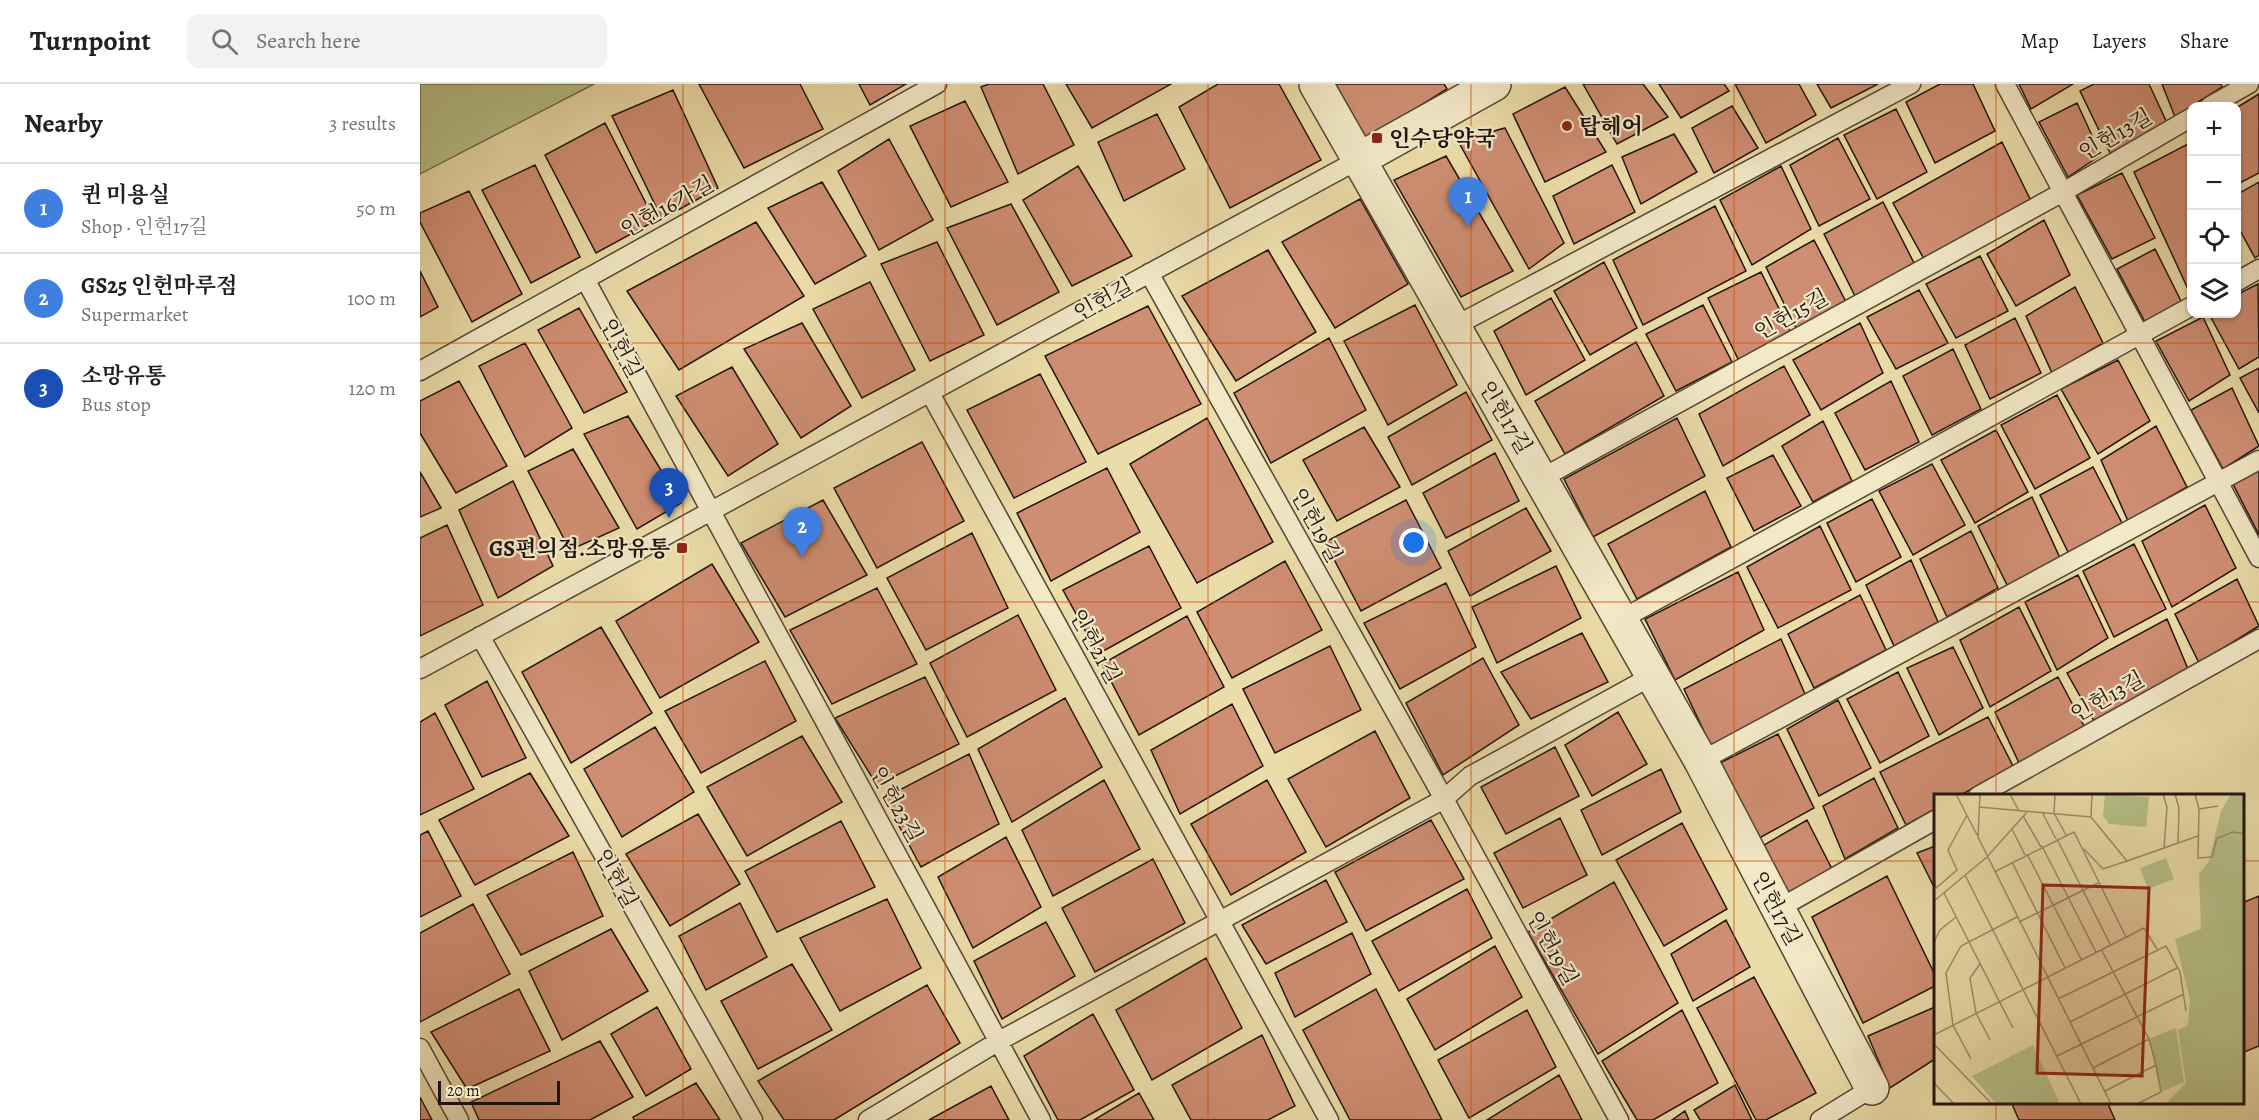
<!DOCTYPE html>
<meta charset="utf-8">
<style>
:root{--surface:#fff;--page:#f2f2f2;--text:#202124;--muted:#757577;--line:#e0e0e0;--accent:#2563eb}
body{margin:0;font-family:Alegreya,"Noto Serif KR",serif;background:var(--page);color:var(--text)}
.controls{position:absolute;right:18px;top:18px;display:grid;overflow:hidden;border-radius:12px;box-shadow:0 2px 4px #0004}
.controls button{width:54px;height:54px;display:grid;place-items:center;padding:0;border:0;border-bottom:2px solid var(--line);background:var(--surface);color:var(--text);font:30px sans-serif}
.scale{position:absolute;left:18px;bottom:15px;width:122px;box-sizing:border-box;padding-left:6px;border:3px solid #22140f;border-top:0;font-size:16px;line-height:21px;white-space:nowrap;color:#22140f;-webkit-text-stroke:4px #f2e9c7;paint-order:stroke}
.you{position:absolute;left:994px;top:459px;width:21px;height:21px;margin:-15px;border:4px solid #fff;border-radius:50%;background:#1a73e8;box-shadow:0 0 0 9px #1a73e833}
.badge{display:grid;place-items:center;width:39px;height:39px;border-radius:50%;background:var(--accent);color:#fff;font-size:20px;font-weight:700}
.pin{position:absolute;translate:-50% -50px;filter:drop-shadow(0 2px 3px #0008)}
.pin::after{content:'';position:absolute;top:32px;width:21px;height:18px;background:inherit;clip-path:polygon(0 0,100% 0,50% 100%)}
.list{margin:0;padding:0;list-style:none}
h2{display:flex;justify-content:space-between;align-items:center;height:78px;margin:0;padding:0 24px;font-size:26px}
h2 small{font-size:20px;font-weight:400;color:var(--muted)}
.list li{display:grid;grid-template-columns:39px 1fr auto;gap:18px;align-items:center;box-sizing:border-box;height:90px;padding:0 24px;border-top:2px solid var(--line)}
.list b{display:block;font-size:22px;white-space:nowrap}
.list p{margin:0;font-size:20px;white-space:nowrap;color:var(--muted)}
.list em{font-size:20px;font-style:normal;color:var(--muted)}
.icon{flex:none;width:33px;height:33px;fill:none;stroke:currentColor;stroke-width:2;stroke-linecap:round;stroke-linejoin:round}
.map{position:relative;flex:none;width:1839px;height:1036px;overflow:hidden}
header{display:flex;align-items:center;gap:36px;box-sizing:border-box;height:84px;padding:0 30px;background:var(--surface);border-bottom:2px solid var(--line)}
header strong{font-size:28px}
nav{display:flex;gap:33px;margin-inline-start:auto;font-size:21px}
.search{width:420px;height:54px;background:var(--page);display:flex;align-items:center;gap:15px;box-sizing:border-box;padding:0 21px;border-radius:12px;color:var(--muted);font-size:22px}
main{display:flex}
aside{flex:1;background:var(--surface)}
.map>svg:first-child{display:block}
.green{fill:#b7c189;stroke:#6c6a4c;stroke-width:1.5}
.building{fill:#cf8e73;stroke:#22140f;stroke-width:1.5}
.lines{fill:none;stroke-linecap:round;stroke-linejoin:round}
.service-casing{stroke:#544636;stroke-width:21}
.minor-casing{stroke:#544636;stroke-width:36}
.service{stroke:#f2e9c7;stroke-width:18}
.minor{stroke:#f2e9c7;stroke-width:33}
.grid{fill:none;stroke:#d4520c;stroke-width:1.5;stroke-opacity:0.55}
.poi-dot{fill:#8f2418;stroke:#f2e9c7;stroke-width:2}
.labels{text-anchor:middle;stroke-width:4.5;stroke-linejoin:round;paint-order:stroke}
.poi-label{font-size:22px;font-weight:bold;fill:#22140f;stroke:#f2e9c7;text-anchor:start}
.street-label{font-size:22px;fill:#22140f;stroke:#f2e9c7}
.inset-road{fill:none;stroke:#9b8d6b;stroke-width:1.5}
.view{fill:#8f2418;fill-opacity:0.15;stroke:#8f2418;stroke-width:3}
.inset-edge{fill:none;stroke:#22140f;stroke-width:3}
</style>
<header>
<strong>Turnpoint</strong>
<div class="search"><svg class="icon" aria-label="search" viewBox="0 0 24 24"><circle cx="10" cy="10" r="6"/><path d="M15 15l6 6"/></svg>Search here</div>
<nav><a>Map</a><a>Layers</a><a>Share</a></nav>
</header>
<main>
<aside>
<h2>Nearby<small>3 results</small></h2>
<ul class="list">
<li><span class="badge" style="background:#3f7fe0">1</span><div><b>퀸 미용실</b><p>Shop · 인헌17길</p></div><em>50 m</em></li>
<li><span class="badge" style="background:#3f7fe0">2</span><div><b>GS25 인헌마루점</b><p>Supermarket</p></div><em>100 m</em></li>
<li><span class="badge" style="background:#1a4fb4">3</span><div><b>소망유통</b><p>Bus stop</p></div><em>120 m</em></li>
</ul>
</aside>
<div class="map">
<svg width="1839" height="1036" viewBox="0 0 1839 1036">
<rect width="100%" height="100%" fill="#ebdda9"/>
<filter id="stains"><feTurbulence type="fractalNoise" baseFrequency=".00333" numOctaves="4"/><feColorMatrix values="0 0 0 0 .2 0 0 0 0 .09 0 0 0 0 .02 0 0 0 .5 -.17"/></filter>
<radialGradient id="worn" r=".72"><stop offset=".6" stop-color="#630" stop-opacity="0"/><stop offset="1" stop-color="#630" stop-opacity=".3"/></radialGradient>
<path class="green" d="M0,0H174L0,90Z"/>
<path class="building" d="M279,0H380L403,45L324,84Z
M439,0H486L450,21Z
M569,0H623L654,61L598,90L561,3Z
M646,0H751L672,44Z
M798,0H859L901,76L810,124L759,23Z
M911,0H1024L1027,5L944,57Z
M1163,0H1223L1248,33L1197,60Z
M1239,0H1304L1309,7L1261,34Z
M1315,0H1379L1396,31L1346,59Z
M1397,0H1458L1411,24Z
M1520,0H1553L1575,47L1515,79L1486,18Z
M1599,0H1653L1611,25Z
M1674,0H1729L1747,39L1691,71L1660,7Z
M1742,0H1801L1802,3L1755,33Z
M1145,3L1186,68L1125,98L1093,30Z
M253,6L298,104L242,135L192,32Z
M1839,10V89L1816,101V24Z
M545,17L588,98L531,123L490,42Z
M1657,19L1681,71L1648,93L1619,38Z
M1312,22L1338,64L1294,89L1272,44Z
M1476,25L1507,88L1457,115L1424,51Z
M737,30L765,85L704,117L678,58Z
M185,39L235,137L176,169L125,71Z
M1085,44L1144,159L1109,185L1038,57Z
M1254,50L1277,88L1221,120L1202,73Z
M1418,54L1450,115L1399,142L1370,81Z
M469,55L513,136L459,166L418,87Z
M1582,58L1611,117L1504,175L1473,119Z
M1768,60L1772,68V204L1768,205L1714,88Z
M1026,72L1093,187L1041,213L974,96Z
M115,81L160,173L111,199L62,106Z
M1192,81L1215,128L1154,160L1133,112Z
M658,82L712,172L652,202L603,116Z
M1361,82L1391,145L1332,181L1300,116Z
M1702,89L1735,154L1692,175L1657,111Z
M402,98L446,172L395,200L348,124Z
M1839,98V171L1835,174L1816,139V111Z
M49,107L102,210L52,238L0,138V129Z
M940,115L988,200L915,244L862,158Z
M1463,118L1494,179L1435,212L1404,150Z
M591,120L639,208L577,241L527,144Z
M1295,122L1326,187L1223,241L1193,176Z
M1624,136L1650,191L1596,222L1567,170Z
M336,138L384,212L259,286L207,207Z
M1394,156L1426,218L1376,244L1346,183Z
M517,158L564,251L510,277L461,180Z
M1735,165L1761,217L1725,238L1697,185Z
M848,166L896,248L816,297L762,212Z
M1560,172L1588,227L1536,254L1506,200Z
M1184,178L1217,244L1170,271L1134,207Z
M0,187L18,223L0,233Z
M1341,188L1370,247L1319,277L1288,214Z
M450,198L495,286L442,314L393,225Z
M1838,200L1839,273L1819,285L1789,230H1816V211Z
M1655,203L1683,259L1632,289L1606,232Z
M1499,206L1528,259L1476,285L1447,233Z
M1131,214L1165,276L1106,311L1074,247Z
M995,221L1037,301L968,341L924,257Z
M1283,221L1312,278L1256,307L1226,250Z
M728,222L781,320L678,370L625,272Z
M159,224L207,308L164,329L118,246Z
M1783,233L1810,291L1769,317L1736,257Z
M1595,234L1621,289L1570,315L1545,261Z
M382,239L431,322L381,354L324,265Z
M1440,239L1463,289L1401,326L1373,276Z
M909,254L946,326L851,379L814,309Z
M1216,258L1244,312L1145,370L1115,317Z
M105,259L152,344L105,373L59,282Z
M1533,265L1561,325L1512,351L1483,292Z
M1698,276L1730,337L1678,370L1641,305Z
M1364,282L1390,331L1303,382L1279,330Z
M312,283L358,360L308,392L256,312Z
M1839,284V329L1820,294Z
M620,290L666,378L594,414L547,326Z
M39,297L87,382L36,409L0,349V317Z
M1471,297L1499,358L1445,386L1415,329Z
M1812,304L1839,362L1803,385L1771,326Z
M1046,308L1072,356L992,401L968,353Z
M1637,311L1670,374L1615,405L1581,341Z
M208,332L261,419L217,445L164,350Z
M787,334L853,458L777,499L710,380Z
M1257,334L1285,392L1173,453L1144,395Z
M1403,337L1432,397L1393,418L1362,362Z
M1736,342L1767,403L1708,437L1681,376Z
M944,343L980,403L917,437L883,376Z
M1576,346L1608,408L1555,439L1521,376Z
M502,358L544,437L457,484L414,404Z
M153,365L199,444L150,466L108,387Z
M1075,369L1099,417L1026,454L1003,409Z
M1353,371L1381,422L1334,447L1307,394Z
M1512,380L1545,441L1493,471L1459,407Z
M1673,383L1702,439L1649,470L1620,411Z
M687,384L720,448L631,497L597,429Z
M1839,386V451L1813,400Z
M0,388L21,424L0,433Z
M93,397L133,482L78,514L39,426Z
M1285,407L1311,463L1217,515L1188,460Z
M1612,413L1640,474L1588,503L1558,442Z
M1452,415L1481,473L1436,498L1407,439Z
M403,416L447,491L365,533L321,459Z
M986,416L1021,484L941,527L905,458Z
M1785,421L1816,484L1752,523L1722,457Z
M1106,424L1131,467L1050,512L1028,467Z
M27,441L63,521L0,552V454Z
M1400,442L1431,506L1358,544L1327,483Z
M1551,447L1578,504L1527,533L1500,475Z
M552,449L588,524L506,566L467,494Z
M1714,460L1746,525L1694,553L1663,487Z
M729,462L761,524L678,570L643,506Z
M1491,476L1518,538L1474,562L1446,501Z
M865,477L902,546L812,594L777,528Z
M292,480L339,558L240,614L196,537Z
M1136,482L1161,534L1077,579L1052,523Z
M1318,488L1344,546L1255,596L1225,535Z
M1658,491L1688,554L1637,586L1605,518Z
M1817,495L1839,542L1779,579L1755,530Z
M1026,499L1056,563L980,605L944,539Z
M457,504L497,580L412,620L370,546Z
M1440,511L1466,566L1394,604L1368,550Z
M1599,523L1631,587L1570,623L1540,556Z
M598,531L636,606L547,653L510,579Z
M767,532L804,603L719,651L682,580Z
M1747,535L1768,585L1674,637L1647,589Z
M181,543L232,629L151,679L102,588Z
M1162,549L1188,598L1111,635L1081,588Z
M1361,555L1385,610L1291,662L1264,605Z
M910,562L941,626L855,669L823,605Z
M1533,563L1563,624L1519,651L1487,584Z
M1063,574L1099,641L1023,691L986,619Z
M345,577L376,637L281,689L245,627Z
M1478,588L1509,652L1460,679L1427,615Z
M505,593L539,660L457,701L415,634Z
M1638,593L1664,642L1600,681L1575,628Z
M67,597L106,674L62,693L25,621Z
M645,614L682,683L592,738L558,665Z
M1418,616L1451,684L1399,712L1367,645Z
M812,620L843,682L760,730L731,666Z
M1198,628L1227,680L1172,712L1145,661Z
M15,629L54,705L0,731V638Z
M1568,633L1593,682L1539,712H1515V725L1486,741L1460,688Z
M235,643L274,708L202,753L164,685Z
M955,647L990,714L906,763L868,695Z
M1358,650L1394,724L1332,758L1294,682Z
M382,652L422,718L327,772L287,703Z
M1135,663L1159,712L1086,750L1061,703Z
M549,670L579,740L501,783L464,714Z
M1241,685L1261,728L1182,771L1161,726Z
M110,689L149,752L55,801L19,736Z
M1454,694L1478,744L1425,775L1403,722Z
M684,696L720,765L633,812L602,746Z
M847,696L886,768L811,811L771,740Z
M278,730L320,800L250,842L206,770Z
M1140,734L1167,791L1103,824L1074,769Z
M1011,736L1044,795L946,847L915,788Z
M1387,736L1412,785L1363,812L1339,764Z
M421,737L455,803L357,848L325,787Z
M1262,739L1307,825L1244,862L1196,776Z
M8,747L41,812L0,833V751Z
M586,753L621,823L553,864L518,793Z
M1515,762V805L1497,769Z
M153,768L183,832L101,871L67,811Z
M733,775L765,839L675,888L642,824Z
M1467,792L1515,891V902L1443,939L1392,833Z
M906,796L927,838L846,880L822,841Z
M1194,798L1258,919L1178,970L1108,848Z
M1047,805L1072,854L979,907L952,857Z
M1839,812V962L1822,969V819Z
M467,815L501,884L420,927L380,854Z
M320,819L347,873L286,906L259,852Z
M53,820L90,890L0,938V849Z
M1306,836L1330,883L1273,917L1251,870Z
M626,838L655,892L582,935L554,877Z
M191,845L228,907L142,956L109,887Z
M932,849L951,890L875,933L855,889Z
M1075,862L1102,913L1015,966L987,915Z
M786,874L822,944L732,996L696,926Z
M372,880L412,946L338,985L301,917Z
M1334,893L1396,1009L1346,1036H1336L1277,924Z
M507,901L540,959L414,1036H364L338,997Z
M99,905L130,967L47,1005L11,948Z
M956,905L1022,1036H930L883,946Z
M237,923L271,985L226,1012L191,950Z
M1515,923V975L1470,1004L1448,952Z
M1107,926L1136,983L1049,1034L1018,976Z
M1262,926L1298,999L1233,1036H1217L1182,977Z
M673,930L714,1006L660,1036H638L604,972Z
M842,951L875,1022L848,1036H771L752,1001Z
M180,957L213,1013L170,1036H59L51,1018Z
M1139,991L1162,1036H1067Z
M276,999L300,1036H214L213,1033Z
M1315,1001L1332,1036H1280L1274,1026Z
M571,1002L589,1036H509Z
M719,1009L734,1036H674Z
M0,1013L12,1036H0Z
M1592,1020H1688L1695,1036H1599Z
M1265,1027L1269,1036H1252Z"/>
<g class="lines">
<g class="service-casing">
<path id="service" d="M1585,0L1839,474
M1790,22L1829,0
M729,189L1024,715L1199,1036
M165,195L621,1036
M1816,198L1839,185
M1033,243L1491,0
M0,287L517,0
M510,309L909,1036
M1122,394L1643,108L1772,33
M1202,535L1772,222
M60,552L333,1036
M0,585L938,76
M1281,677L1839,376
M1558,712L1839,555
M1358,825L1515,736
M0,964L39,1036
M448,1036L579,957L1024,715L1050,692L1232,592
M1400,1036L1452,1004"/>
</g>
<g class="minor-casing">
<path id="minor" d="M896,0L1281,677L1452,1004
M938,76L1074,0"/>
</g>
<use href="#service" class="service"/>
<use href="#minor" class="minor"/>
</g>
<path class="grid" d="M263,0V1036M525,0V1036M788,0V1036M1051,0V1036M1314,0V1036M1576,0V712M0,259H1839M0,518H1839M0,777H1515M1822,777H1839M1576,1020V1036"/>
<g class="poi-dot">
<circle cx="1147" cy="42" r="6"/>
<rect x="951" y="48" width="12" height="12" rx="3"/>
<rect x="256" y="458" width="12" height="12" rx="3"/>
</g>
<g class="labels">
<g class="poi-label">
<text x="1159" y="50">탑헤어</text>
<text x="969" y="62">인수당약국</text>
<text x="250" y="472" text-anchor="end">GS편의점.소망유통</text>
</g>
<g class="street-label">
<text transform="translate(1695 50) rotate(-30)" y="8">인헌13길</text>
<text transform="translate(247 122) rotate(-29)" y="8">인헌16가길</text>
<text transform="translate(683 215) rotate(-29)" y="8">인헌길</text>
<text transform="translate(1371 230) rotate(-29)" y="8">인헌15길</text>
<text transform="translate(202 264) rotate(62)" y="8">인헌길</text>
<text transform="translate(1086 333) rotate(59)" y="8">인헌17길</text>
<text transform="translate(897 441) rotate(61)" y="8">인헌19길</text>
<text transform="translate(676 562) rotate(61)" y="8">인헌21길</text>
<text transform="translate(1687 612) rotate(-29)" y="8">인헌13길</text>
<text transform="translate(477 720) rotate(61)" y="8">인헌23길</text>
<text transform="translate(197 794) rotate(61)" y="8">인헌길</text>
<text transform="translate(1357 824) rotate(62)" y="8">인헌17길</text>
<text transform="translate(1133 864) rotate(61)" y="8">인헌19길</text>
</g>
</g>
<g transform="translate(1514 710)">
<rect width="310" height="310" fill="#ebdda9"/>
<path d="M171,0L215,3L212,33L175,30L169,22ZM297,0H310V310H231L252,289L244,236L254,231L256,206L241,145L267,135L265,80L275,67L287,17ZM232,64L240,85L214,95L206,74ZM242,234L250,288L227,298L215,245ZM99,251L126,310H62L38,282Z" fill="#b7c189"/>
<path class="inset-road" d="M22,0L43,41M46,0L44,43L177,310M76,0L85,17M121,0L120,19L132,41M229,0L233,13L230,54M241,0L245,14L244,49M261,0L265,15L264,64L278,63L283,44L289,42L299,38L311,40M45,13L157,23L193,67L264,42M265,15L284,12M108,18L122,45M89,22L107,53M157,23L158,0M78,35L91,61M123,45L176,150M108,52L162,158M150,55L169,75L193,67M93,60L147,165M78,68L131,174M60,78L140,38L192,143M31,81L147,310M0,85L2,94L23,76L14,56L33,21M10,99L79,234M0,107L53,63L93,18M85,128L164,89M0,148L6,136L22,123M46,170L36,184L42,219L56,246M124,205L232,152L246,178L252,217M136,228L243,174M0,241L210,134L223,155M0,250L58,310M123,262L250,200M37,265L19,231L12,179L27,152L83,123M159,274L215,245L167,155M0,289L20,310M171,297L222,271L215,245M203,310L227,298L222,271"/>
<path class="view" d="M109,91L215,94L208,282L103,279Z"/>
<rect width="310" height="310" class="inset-edge"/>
</g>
<rect width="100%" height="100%" filter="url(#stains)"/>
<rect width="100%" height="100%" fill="url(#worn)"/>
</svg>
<div class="controls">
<button>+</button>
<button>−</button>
<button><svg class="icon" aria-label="locate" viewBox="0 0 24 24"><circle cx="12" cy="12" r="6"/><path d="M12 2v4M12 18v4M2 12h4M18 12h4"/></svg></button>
<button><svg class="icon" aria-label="layers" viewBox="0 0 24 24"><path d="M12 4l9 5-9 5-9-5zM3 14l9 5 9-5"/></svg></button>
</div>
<div class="scale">20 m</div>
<div class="you"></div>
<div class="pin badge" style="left:1048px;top:143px;background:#3f7fe0">1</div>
<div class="pin badge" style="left:382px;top:473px;background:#3f7fe0">2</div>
<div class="pin badge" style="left:249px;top:434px;background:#1a4fb4">3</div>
</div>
</main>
